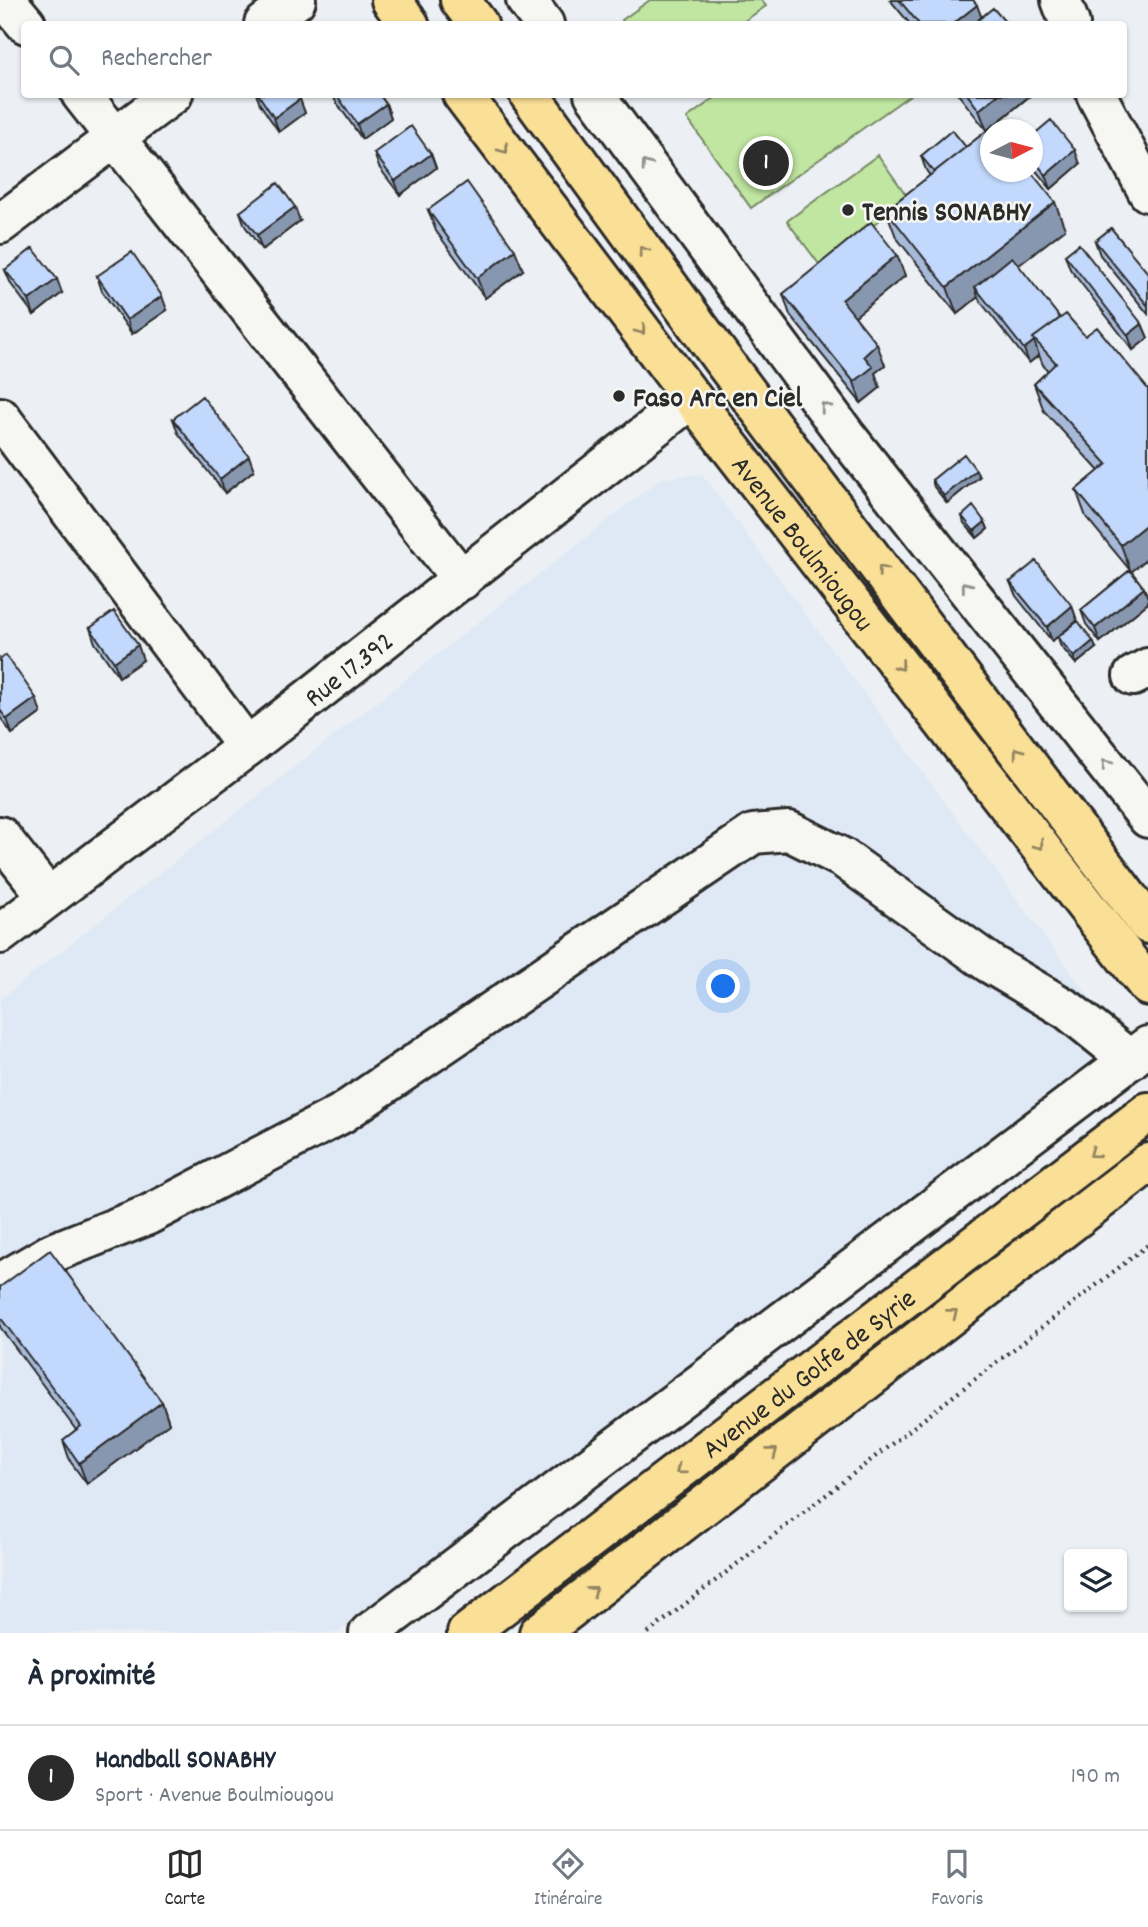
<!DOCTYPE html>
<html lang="fr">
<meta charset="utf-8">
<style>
:root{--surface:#fff;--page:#f6f6f7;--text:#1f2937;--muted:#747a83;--line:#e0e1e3;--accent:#2b2b2b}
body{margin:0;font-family:Dekko,sans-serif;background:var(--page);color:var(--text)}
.controls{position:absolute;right:21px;bottom:21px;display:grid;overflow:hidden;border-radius:7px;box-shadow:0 2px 5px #0004}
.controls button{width:63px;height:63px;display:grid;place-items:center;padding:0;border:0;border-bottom:2px solid var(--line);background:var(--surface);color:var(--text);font:35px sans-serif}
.compass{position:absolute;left:980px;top:119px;width:63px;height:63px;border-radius:50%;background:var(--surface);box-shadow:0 2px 5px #0004;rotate:84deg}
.you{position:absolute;left:724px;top:987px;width:24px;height:24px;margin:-18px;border:5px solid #fff;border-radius:50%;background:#1a73e8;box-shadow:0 0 0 10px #1a73e833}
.badge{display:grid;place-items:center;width:46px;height:46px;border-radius:50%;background:var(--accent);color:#fff;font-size:23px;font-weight:700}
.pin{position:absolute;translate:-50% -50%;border:4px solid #fff;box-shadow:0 2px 7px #0006}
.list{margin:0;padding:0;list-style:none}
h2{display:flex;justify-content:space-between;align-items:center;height:91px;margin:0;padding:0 28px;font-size:30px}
h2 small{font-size:23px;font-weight:400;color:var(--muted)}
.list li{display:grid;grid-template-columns:46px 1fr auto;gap:21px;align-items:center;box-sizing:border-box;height:105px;padding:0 28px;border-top:2px solid var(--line)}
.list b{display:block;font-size:26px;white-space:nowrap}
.list p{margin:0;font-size:23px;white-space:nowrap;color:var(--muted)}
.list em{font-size:23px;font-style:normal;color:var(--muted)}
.icon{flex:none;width:38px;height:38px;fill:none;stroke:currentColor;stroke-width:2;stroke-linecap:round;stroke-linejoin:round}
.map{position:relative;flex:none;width:1148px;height:1633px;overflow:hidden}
.search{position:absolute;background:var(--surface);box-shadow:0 2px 5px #0004;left:21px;right:21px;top:21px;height:77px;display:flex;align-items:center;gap:18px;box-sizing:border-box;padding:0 24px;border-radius:7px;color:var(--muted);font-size:26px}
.sheet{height:196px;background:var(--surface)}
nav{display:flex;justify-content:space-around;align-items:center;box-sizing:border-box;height:98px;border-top:2px solid var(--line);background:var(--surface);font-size:19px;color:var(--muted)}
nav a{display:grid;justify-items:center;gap:4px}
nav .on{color:var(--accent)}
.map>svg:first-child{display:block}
.built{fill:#dfe9f6}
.green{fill:#c0e6a1;stroke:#768866;stroke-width:2}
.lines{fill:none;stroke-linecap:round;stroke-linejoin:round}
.minor-casing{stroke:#2b2b2b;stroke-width:44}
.major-casing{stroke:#2b2b2b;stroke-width:44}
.highway-casing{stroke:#2b2b2b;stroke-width:44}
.path{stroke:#2b2b2b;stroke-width:4.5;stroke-dasharray:2 5;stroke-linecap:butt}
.minor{stroke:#f6f6f2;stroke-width:38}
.major{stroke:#fadf96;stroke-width:38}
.highway{stroke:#fadf96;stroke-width:38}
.wall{fill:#a7bad9;stroke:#2b2b2b;stroke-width:2}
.shaded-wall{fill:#8897b0;stroke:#2b2b2b;stroke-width:2}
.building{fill:#c2d8fc;stroke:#2b2b2b;stroke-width:2}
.oneway{stroke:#928560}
.oneway2{stroke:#90908e}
.poi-dot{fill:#2b2b2b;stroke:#f6f6f2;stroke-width:2.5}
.labels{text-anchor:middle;stroke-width:5;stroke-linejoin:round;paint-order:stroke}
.poi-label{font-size:28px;font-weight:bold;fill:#2b2b2b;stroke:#f6f6f2;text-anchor:start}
.street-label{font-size:28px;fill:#2b2b2b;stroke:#f6f6f2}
</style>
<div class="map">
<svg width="1148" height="1633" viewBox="0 0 1148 1633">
<rect width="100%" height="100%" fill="#ecf0f4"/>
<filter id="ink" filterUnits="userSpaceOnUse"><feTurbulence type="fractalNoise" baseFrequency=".0143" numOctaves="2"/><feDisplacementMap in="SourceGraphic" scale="14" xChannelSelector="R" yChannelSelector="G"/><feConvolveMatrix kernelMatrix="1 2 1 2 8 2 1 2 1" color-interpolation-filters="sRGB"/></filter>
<g filter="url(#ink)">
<path class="built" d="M702,474L1122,1041L337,1633H0V999L661,478Z"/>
<path class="green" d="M650,0H761L766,6L740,24H625L622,20Z
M720,94H910V95L751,208L687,118Z
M878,155L909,199L819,264L787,221Z"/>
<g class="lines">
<g class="minor-casing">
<g id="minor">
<path d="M6,0L26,24"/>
<path d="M526,0L544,24"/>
<path d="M1061,0L1070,24"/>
<path d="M264,24L296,0"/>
<path d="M81,94L462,580"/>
<path d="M594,94L847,437L1148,818"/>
<path d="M1096,94L1148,192"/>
<path d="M0,224L173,94"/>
<path d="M0,417L247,747"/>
<path d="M1133,676L1148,668"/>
<path d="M0,836L48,897"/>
<path id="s1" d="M0,934L247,747L692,398"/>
<path d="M4,1281L52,1253L148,1215L341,1114L753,834L789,831L843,858L989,963L1068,1010L1130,1060"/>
<path d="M369,1633L1148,1046"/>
</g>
</g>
<g class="major-casing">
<g id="major">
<path id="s2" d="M467,1633L1148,1112"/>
<path d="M539,1633L1148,1163"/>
</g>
</g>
<g class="highway-casing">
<g id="highway">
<path d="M391,0L409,24"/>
<path d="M460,0L478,24"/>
<path id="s3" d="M462,94L692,398L1148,986"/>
<path d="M529,94L721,358L1148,924"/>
</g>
</g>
<path class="path" d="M648,1633L1148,1245"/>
<use href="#minor" class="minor"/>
<use href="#major" class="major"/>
<use href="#highway" class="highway"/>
</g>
<path class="wall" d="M890,0H973L982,18L1007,24H910Z
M256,94H297L305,113L279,132L260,104Z
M333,94H379L386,104L391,118L362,139L335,100Z
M958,94H1032L995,125L1065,229L1018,265L1060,318L1085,336L1132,572L1144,588L1148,598V603L1100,642L1086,624L1081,610L1130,570L1086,517L1076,490L1099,471L1044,411L1034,384L1048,371L1043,365L1039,355L1029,363L980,301L978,297L957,314L896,237L886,210L930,176L926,170L921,156L966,147L987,131Z
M1032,136L1080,164L1051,189L1032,166Z
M374,153L431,154L436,168L400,195L379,167Z
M428,210L523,270L485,298L436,231Z
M240,212L300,221L262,250L245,226Z
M1095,241L1148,273V314L1100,255Z
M897,255L905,276L855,316L885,365L875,373L880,388L861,403L790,315L783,294Z
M1065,255L1142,324L1148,338L1133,350L1070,269Z
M5,270L62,293L34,315L11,284Z
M97,276L167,310L132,334L102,291Z
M173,419L254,470L225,493L178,433Z
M979,477L947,503L934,487L932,480Z
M962,516L985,522L988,529L977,538L964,523Z
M1010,582L1072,606L1077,621L1052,641L1016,596Z
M90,628L143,660L119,677L95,643Z
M1058,637L1096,648L1076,664L1060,645Z
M0,659L41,713L12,734L0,717Z
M0,1287L162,1402L169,1423L87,1484L70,1461L63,1440L76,1430L0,1327Z"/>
<path class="shaded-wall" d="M977,5L984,24H953Z
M999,94H1032L987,131L979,110Z
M300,99L305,113L279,132L274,118Z
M386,104L391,118L362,139L357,124Z
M1075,150L1080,164L1051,189L1046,175Z
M431,154L436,168L400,195L395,181Z
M1055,202L1065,229L981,295L975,287L978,297L957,314L947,287Z
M295,207L300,221L262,250L257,235Z
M515,250L523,270L485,298L477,278Z
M897,255L905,276L849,321L842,300Z
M57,279L62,293L34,315L29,300Z
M162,296L167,310L132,334L127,320Z
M1142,324L1148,338L1133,350L1128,335Z
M1034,341L1039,355L1029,363L1024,349Z
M877,344L885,365L875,373L880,388L861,403L854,382L864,356Z
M249,456L254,470L225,493L220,479Z
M976,470L979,477L947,503L944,496Z
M985,522L988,529L977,538L974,531Z
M1148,523V558L1131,572L1121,545Z
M1144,588L1148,598V603L1100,642L1095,628Z
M1072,606L1077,621L1052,641L1047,627Z
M1093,641L1096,648L1076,664L1074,657Z
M138,645L143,660L119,677L114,662Z
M36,698L41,713L12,734L7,719Z
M162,1402L169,1423L87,1484L79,1463Z"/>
<path class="building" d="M899,0H973L977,5L953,24H919Z
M993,8L1007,24H973Z
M258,94H297L300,99L274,118Z
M336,94H379L386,104L357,124Z
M967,94H999L979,110Z
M1051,120L1075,150L1046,175L1032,158V136Z
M994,125L998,130H990V172H1031L1055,202L947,287L886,210Z
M411,126L431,154L395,181L374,153Z
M952,130L966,147L934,172L921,156Z
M467,182L515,250L477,278L428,210Z
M278,183L295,207L257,235L240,212Z
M871,222L897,255L842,300L877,344L864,356L873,367L854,382L783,294Z
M1111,228L1148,273V306L1095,241Z
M1079,244L1142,324L1128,335L1065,255Z
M33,248L57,279L29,300L5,270Z
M132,252L162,296L127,320L97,276Z
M1012,257L1060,318L1033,338L1034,341L1024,349L975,287Z
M1066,314L1085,336L1097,327L1148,389V523L1121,545L1076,490L1107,464L1034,384L1056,363L1033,338Z
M202,396L249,456L220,479L173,419Z
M964,454L976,470L944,496L932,480Z
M973,506L985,522L974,531L962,516Z
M1036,561L1072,606L1047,627L1010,582Z
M1130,570L1144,588L1095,628L1081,610Z
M114,611L138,645L114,662L90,628Z
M1078,621L1093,641L1074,657L1058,637Z
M6,655L36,698L7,719L0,710V659Z
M50,1250L162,1402L79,1463L63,1440L81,1426L0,1317V1287Z"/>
<defs><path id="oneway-chevron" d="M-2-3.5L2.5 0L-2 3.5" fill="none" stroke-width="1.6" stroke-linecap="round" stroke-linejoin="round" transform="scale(1.75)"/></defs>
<g class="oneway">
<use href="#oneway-chevron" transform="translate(504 149) rotate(53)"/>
<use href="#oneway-chevron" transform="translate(643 251) rotate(-126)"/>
<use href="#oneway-chevron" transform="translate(641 330) rotate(53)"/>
<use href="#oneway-chevron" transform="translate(882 570) rotate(-127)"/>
<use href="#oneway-chevron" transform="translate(900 666) rotate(52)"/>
<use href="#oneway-chevron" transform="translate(1018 752) rotate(-127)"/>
<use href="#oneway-chevron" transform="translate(1039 845) rotate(52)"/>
<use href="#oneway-chevron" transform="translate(1094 1153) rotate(143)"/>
<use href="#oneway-chevron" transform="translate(953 1313) rotate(-38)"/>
<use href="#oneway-chevron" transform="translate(773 1452) rotate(-38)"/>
<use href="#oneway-chevron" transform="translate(680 1470) rotate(143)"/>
<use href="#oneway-chevron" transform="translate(593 1591) rotate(-38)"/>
</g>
<g class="oneway2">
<use href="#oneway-chevron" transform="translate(646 165) rotate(-126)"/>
<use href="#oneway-chevron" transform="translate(825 407) rotate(-127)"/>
<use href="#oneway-chevron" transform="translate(966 586) rotate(-129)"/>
<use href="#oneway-chevron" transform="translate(1106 764) rotate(-128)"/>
</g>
</g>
<g class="poi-dot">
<circle cx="848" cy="210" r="7"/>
<circle cx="619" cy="396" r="7"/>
</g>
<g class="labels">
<g class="poi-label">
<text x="862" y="220">Tennis SONABHY</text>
<text x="633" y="406">Faso Arc en Ciel</text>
</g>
<g class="street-label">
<text dy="10" stroke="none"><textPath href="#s3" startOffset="564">Avenue Boulmiougou</textPath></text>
<text dy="10" stroke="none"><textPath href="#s1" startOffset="438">Rue 17.392</textPath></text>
<text dy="10" stroke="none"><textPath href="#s2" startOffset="429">Avenue du Golfe de Syrie</textPath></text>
</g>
</g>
</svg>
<div class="controls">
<button><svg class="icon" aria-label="layers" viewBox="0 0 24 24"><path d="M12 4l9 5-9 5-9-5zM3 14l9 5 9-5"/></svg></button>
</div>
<svg class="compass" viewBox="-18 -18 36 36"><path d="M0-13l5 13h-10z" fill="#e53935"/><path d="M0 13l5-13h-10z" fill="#747a83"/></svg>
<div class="you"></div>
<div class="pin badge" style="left:766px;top:163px">1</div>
<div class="search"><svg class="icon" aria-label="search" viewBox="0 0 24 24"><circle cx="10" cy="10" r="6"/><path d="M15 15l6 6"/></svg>Rechercher</div>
</div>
<section class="sheet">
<h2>À proximité<small></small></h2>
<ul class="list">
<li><span class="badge">1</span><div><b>Handball SONABHY</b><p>Sport · Avenue Boulmiougou</p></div><em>190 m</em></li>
</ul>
</section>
<nav>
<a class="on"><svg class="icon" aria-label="map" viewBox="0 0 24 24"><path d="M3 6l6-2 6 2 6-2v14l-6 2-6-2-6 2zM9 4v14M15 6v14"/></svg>Carte</a>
<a><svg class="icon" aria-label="directions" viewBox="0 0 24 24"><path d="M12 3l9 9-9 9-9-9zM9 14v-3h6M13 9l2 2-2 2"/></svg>Itinéraire</a>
<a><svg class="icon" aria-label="saved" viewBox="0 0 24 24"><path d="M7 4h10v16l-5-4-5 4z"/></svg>Favoris</a>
</nav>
